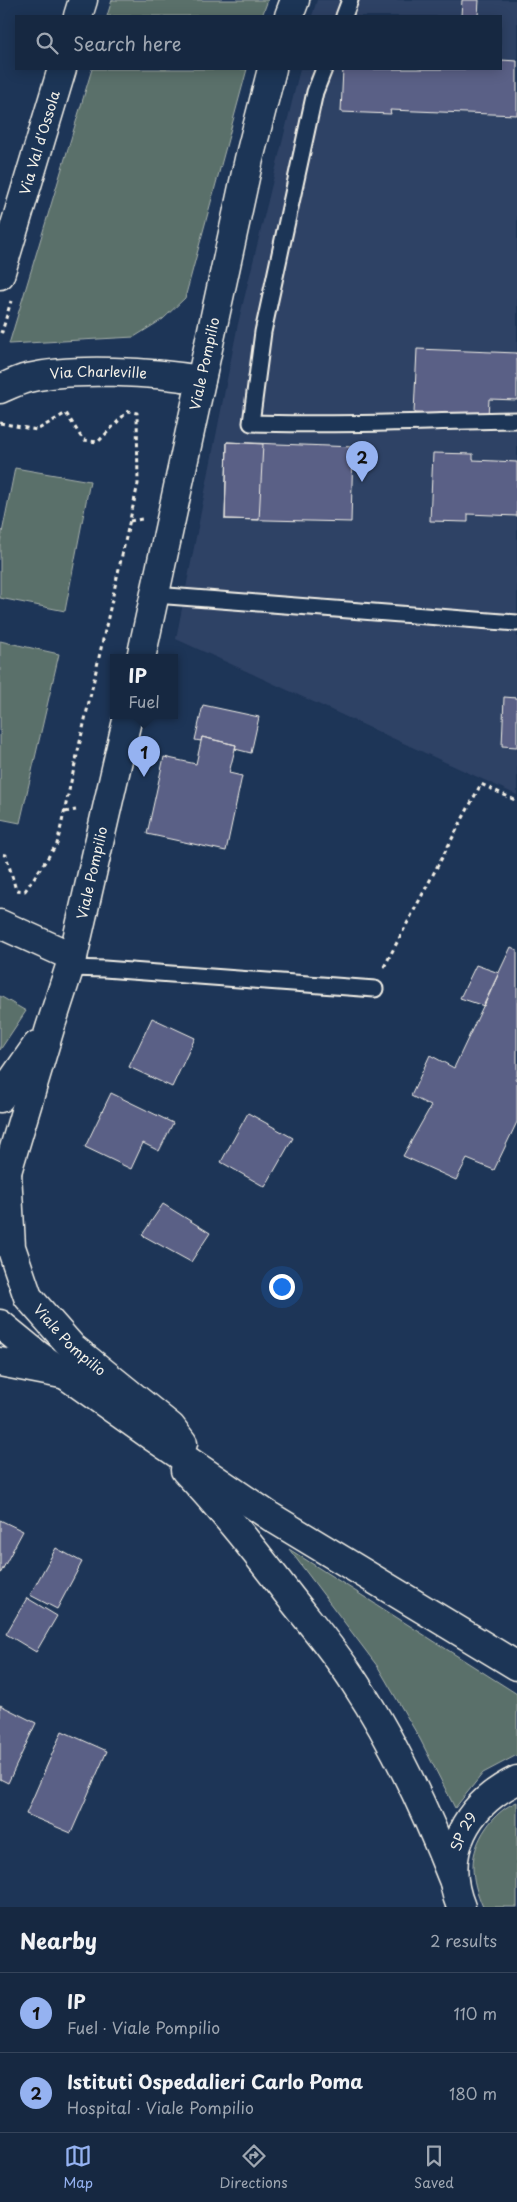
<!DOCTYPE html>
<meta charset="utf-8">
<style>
:root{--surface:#162841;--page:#1f3048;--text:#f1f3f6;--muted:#9ea6b1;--line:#35445a;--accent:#95b2f1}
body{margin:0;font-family:"Playpen Sans",sans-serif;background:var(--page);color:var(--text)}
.you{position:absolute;left:281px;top:1286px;width:18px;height:18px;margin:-12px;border:4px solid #fff;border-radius:50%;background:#1a73e8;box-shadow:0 0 0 8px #1a73e833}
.badge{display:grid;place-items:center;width:32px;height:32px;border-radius:50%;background:var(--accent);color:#111;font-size:16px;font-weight:700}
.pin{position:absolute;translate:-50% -41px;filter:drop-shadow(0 1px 2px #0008)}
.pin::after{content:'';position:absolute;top:26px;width:18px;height:15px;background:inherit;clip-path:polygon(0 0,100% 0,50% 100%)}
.popup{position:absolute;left:110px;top:654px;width:68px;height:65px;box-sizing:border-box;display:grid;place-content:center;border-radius:0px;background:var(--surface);filter:drop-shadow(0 1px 4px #0005);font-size:16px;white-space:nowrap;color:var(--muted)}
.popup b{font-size:19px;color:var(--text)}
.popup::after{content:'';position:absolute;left:50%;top:100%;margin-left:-10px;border:10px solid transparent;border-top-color:var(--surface)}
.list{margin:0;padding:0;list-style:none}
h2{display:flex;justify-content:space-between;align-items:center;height:65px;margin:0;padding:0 20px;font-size:21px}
h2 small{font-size:16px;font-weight:400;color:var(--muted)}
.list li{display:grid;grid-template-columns:32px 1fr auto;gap:15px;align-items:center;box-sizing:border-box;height:80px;padding:0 20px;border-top:1px solid var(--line)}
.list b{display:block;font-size:19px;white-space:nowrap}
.list p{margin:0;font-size:16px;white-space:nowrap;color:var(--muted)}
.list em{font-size:16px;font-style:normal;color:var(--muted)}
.icon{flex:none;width:28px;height:28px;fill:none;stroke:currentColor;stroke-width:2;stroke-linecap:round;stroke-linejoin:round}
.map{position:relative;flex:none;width:517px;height:1907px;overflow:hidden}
.search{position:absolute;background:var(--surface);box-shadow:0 2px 12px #0003;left:15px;right:15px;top:15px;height:55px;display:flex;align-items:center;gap:12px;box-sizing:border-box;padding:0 18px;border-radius:0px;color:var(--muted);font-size:19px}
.sheet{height:225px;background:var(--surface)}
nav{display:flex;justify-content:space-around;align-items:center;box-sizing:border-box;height:70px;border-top:1px solid var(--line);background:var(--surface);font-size:14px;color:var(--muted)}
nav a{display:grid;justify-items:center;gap:2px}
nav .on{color:var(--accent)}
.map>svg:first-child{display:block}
.built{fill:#2f4265}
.green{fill:#5a706b;stroke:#a7b0aa}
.building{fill:#5a6086;stroke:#f4f1e8}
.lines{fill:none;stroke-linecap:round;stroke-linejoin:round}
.lane-casing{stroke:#f4f1e8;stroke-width:19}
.street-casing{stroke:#f4f1e8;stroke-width:31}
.secondary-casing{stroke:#f4f1e8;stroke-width:31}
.path{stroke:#f4f1e8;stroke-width:3;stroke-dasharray:4 4;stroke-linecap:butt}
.lane{stroke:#1d3557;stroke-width:15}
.street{stroke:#1d3557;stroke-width:28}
.secondary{stroke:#1d3557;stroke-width:28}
.labels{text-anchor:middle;stroke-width:4;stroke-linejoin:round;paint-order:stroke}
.street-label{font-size:14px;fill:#f4f1e8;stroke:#1d3557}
</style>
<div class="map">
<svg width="517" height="1907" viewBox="0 0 517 1907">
<rect width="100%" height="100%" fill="#1d3557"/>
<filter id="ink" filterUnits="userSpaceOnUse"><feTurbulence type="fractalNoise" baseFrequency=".02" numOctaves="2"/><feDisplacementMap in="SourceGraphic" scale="10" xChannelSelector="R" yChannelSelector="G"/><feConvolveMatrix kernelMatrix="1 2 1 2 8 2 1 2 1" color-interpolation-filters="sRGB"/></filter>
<g filter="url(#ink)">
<path class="built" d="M317,0H517V795L176,639L238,324L300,69H501V16H312Z"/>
<path class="green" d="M112,0H268L262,16H107Z
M92,69H247L185,298L163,319L134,337L9,344Z
M15,468L90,481L65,611L0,598V543Z
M0,641L59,654L20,823L0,819Z
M0,996L26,1011L0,1050Z
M289,1549L517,1694V1755L483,1773L455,1808L420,1739L378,1667Z
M517,1802V1907H483C477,1893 473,1881 473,1866C473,1841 493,1811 517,1802Z"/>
<path class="building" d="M462,0H479L478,16H461Z
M501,60L517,61V115L390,110L391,114L341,112L343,69H501Z
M417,349L517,353V400L489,399L488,417L414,413Z
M227,442L353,447L351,522L225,519Z
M227,442L263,444L259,520L225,519Z
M433,453L473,454V460L517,462V516L468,514V522L430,521Z
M504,697L517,698V747L502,746Z
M203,705L259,717L251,753L235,749L236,745L202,737L201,741L195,740Z
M202,737L236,745L229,773L242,776L226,851L147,834L164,757L196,764Z
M511,947L517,950V1075L515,1079L517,1080V1122L494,1170L467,1159L456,1180L403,1156L431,1106L411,1096L430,1055L454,1068Z
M476,965L499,973L484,1006L460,998Z
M152,1018L195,1038L172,1087L129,1067Z
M111,1093L173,1123L159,1151L143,1143L131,1169L85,1147Z
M248,1113L293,1138L265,1187L221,1162Z
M163,1204L210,1233L191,1262L142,1235Z
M0,1520L23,1531L0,1574Z
M56,1548L82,1562L57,1609L30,1595Z
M27,1598L57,1616L36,1652L6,1634Z
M0,1705L36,1723L8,1783L0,1779Z
M62,1731L107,1751L71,1833L26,1814Z"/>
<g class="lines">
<g class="lane-casing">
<path id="lane" d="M344,16L350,0
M324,69L315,92L263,332L251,423C340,426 428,421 517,420
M155,595L517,623
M70,968L104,969L375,989"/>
</g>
<g class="street-casing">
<g id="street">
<path d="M78,16L83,0"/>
<path id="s1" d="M0,275L62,69"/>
<path id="s2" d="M0,389C9,385 19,380 28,378C73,367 155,372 201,380"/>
<path d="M0,924L73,957"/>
<path d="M0,1362L67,1375"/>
</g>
</g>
<g class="secondary-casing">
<g id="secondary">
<path d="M289,16L295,0"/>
<path id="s3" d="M141,658L249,159L272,69"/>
<path d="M0,1098L37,1045"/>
<path id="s4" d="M7,1172L11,1247L28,1297L72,1347L171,1427L183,1443"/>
<path id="s5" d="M0,1184L7,1172L50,1028L73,957L128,716"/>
<path d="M0,1324L39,1356L153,1437L271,1517L517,1666"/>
<path d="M185,1470C223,1510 257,1554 291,1598C313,1626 336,1653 355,1683C396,1745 427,1813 454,1882"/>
<path id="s6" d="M461,1907C439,1853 467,1804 517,1780"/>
</g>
</g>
<path class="path" d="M0,331L2,332L11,301
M0,423L37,430L66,413L83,440L98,442L128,411L137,413L138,484L57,844L25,891L16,890L6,855L0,854
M130,521L142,519
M65,812L76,810
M384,967L481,784L517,801"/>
<use href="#lane" class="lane"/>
<use href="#street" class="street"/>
<use href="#secondary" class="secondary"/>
</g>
</g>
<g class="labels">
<g class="street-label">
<text dy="5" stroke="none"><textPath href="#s1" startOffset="138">Via Val d'Ossola</textPath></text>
<text dy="5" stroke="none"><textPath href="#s3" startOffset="301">Viale Pompilio</textPath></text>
<text dy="5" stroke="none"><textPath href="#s2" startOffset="101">Via Charleville</textPath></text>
<text dy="5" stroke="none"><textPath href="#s5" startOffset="325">Viale Pompilio</textPath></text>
<text dy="5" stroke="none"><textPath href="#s4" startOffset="188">Viale Pompilio</textPath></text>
<text dy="5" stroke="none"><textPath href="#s6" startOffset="78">SP 29</textPath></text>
</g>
</g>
</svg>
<div class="you"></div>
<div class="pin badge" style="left:144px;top:777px">1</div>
<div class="popup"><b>IP</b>Fuel</div>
<div class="pin badge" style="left:362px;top:482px">2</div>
<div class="search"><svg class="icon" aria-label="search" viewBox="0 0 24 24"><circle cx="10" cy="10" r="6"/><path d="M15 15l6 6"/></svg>Search here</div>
</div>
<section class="sheet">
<h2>Nearby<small>2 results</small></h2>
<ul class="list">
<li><span class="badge">1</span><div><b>IP</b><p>Fuel · Viale Pompilio</p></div><em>110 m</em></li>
<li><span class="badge">2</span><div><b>Istituti Ospedalieri Carlo Poma</b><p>Hospital · Viale Pompilio</p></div><em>180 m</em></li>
</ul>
</section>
<nav>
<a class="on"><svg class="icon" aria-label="map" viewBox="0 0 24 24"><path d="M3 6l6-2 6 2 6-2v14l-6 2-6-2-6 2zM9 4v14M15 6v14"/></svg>Map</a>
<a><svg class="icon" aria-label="directions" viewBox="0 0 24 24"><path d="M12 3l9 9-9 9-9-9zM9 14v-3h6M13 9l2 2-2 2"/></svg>Directions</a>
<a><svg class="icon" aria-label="saved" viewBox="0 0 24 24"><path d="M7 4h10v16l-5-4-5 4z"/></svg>Saved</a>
</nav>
